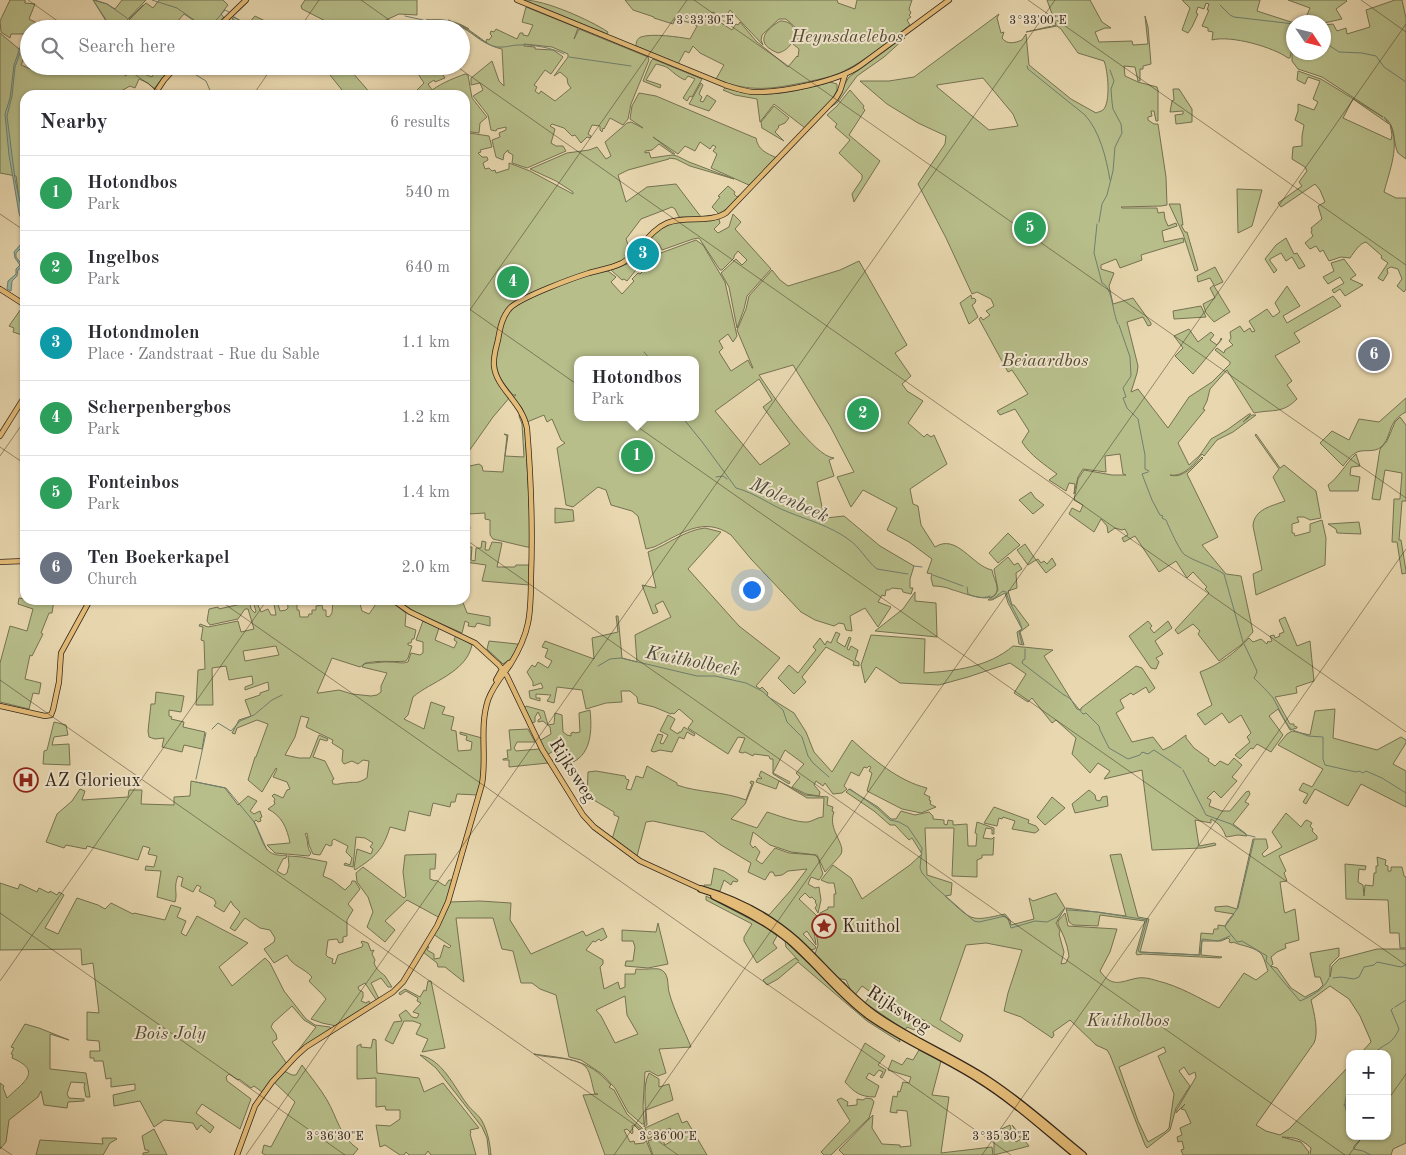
<!DOCTYPE html>
<meta charset="utf-8">
<style>
:root{--surface:#fff;--page:#f2f2f3;--text:#2b2b33;--muted:#7c7c81;--line:#e1e1e2;--accent:#8f2418}
body{margin:0;font-family:"Old Standard TT",serif;background:var(--page);color:var(--text)}
.controls{position:absolute;right:15px;bottom:15px;display:grid;overflow:hidden;border-radius:10px;box-shadow:0 1px 4px #0004}
.controls button{width:45px;height:45px;display:grid;place-items:center;padding:0;border:0;border-bottom:1px solid var(--line);background:var(--surface);color:var(--text);font:25px sans-serif}
.compass{position:absolute;left:1286px;top:15px;width:45px;height:45px;border-radius:50%;background:var(--surface);box-shadow:0 1px 4px #0004;rotate:125deg}
.you{position:absolute;left:751px;top:589px;width:18px;height:18px;margin:-12px;border:4px solid #fff;border-radius:50%;background:#1a73e8;box-shadow:0 0 0 8px #1a73e833}
.badge{display:grid;place-items:center;width:32px;height:32px;border-radius:50%;background:var(--accent);color:#fff;font-size:16px;font-weight:700}
.pin{position:absolute;translate:-50% -50%;border:2px solid #fff;box-shadow:0 1px 5px #0006}
.popup{position:absolute;left:574px;top:356px;width:125px;height:65px;box-sizing:border-box;display:grid;place-content:center;border-radius:10px;background:var(--surface);filter:drop-shadow(0 1px 4px #0005);font-size:16px;white-space:nowrap;color:var(--muted)}
.popup b{font-size:19px;color:var(--text)}
.popup::after{content:'';position:absolute;left:50%;top:100%;margin-left:-10px;border:10px solid transparent;border-top-color:var(--surface)}
.list{margin:0;padding:0;list-style:none}
h2{display:flex;justify-content:space-between;align-items:center;height:65px;margin:0;padding:0 20px;font-size:21px}
h2 small{font-size:16px;font-weight:400;color:var(--muted)}
.list li{display:grid;grid-template-columns:32px 1fr auto;gap:15px;align-items:center;box-sizing:border-box;height:75px;padding:0 20px;border-top:1px solid var(--line)}
.list b{display:block;font-size:19px;white-space:nowrap}
.list p{margin:0;font-size:16px;white-space:nowrap;color:var(--muted)}
.list em{font-size:16px;font-style:normal;color:var(--muted)}
.icon{flex:none;width:28px;height:28px;fill:none;stroke:currentColor;stroke-width:2;stroke-linecap:round;stroke-linejoin:round}
.map{position:relative;flex:none;width:1406px;height:1155px;overflow:hidden}
.search{position:absolute;background:var(--surface);box-shadow:0 1px 4px #0004;left:20px;top:20px;width:450px;height:55px;display:flex;align-items:center;gap:12px;box-sizing:border-box;padding:0 18px;border-radius:28px;color:var(--muted);font-size:19px}
.panel{position:absolute;background:var(--surface);box-shadow:0 1px 4px #0004;left:20px;top:90px;width:450px;height:515px;border-radius:15px}
.map>svg:first-child{display:block}
.green{fill:#b7be8a;stroke:#757252;fill-rule:evenodd}
.water{fill:#98baa8;stroke:#707f6f}
.lines{fill:none;stroke-linecap:round;stroke-linejoin:round}
.stream{stroke:#707f6f;stroke-width:1}
.major-casing{stroke:#33261a;stroke-width:6}
.highway-casing{stroke:#33261a;stroke-width:8}
.major{stroke:#e4bc78;stroke-width:4.5}
.highway{stroke:#e4bc78;stroke-width:5.5}
.ticks{fill:none;stroke:#33261a;stroke-width:1;stroke-opacity:0.45}
.labels{text-anchor:middle;stroke-width:4;stroke-linejoin:round;paint-order:stroke}
.park-label{font-size:18px;font-style:italic;fill:#544c36;stroke:#f0e5cb}
.street-label{font-size:18px;fill:#33261a;stroke:#f0e5cb}
.poi-label{font-size:18px;fill:#33261a;stroke:#f0e5cb;text-anchor:start}
.water-label{font-size:19px;font-style:italic;fill:#4c4b3e;stroke:#f0e5cb}
.ticks-label{font-size:12px;text-anchor:middle;fill:#33261a;stroke:#f0e5cb;stroke-width:4;stroke-linejoin:round;paint-order:stroke}
</style>
<div class="map">
<svg width="1406" height="1155" viewBox="0 0 1406 1155">
<rect width="100%" height="100%" fill="#e8d7af"/>
<filter id="stains"><feTurbulence type="fractalNoise" baseFrequency=".004" numOctaves="4"/><feColorMatrix values="0 0 0 0 .2 0 0 0 0 .09 0 0 0 0 .02 0 0 0 .5 -.17"/></filter>
<radialGradient id="worn" r=".72"><stop offset=".6" stop-color="#630" stop-opacity="0"/><stop offset="1" stop-color="#630" stop-opacity=".3"/></radialGradient>
<path class="green" d="M10,0H25V3L35,4L29,19L37,23L40,21L44,27L42,29H29V51H27L21,65L33,70L36,66H109L126,76L131,69L152,77L158,66H168L170,68L154,89L148,83L139,79L135,88L130,86L114,95H25V225L19,199L16,176L0,173V33L19,49L28,34H11L10,38L1,32L0,21Z
M93,0L107,4L115,9L122,0H146L127,20L122,29H111Z
M159,0H223L228,5L221,14L225,19L215,28H205L184,14L171,29H123L128,21L146,3L153,8Z
M305,0H417V15L399,14L373,26H352L339,28L302,9L301,6Z
M524,0C545,0 590,20 608,32L607,34Z
M625,0H837L838,3L855,9L857,0H912L909,9L911,13L909,15L911,17L907,20L910,25C889,41 868,59 844,71C833,77 819,79 807,82C771,89 751,93 716,79L724,65L700,53L693,46L689,53L685,51L678,64L636,46C636,43 637,38 641,37C652,33 679,37 690,39L697,26L691,23L675,19L673,24L654,18V17L633,10ZM730,10L763,45L761,40L762,35L779,19H786L798,30L805,31L793,44L799,49L798,57L797,56L788,67L756,41L740,22L738,25L736,24L732,30L709,15L713,12L724,19Z
M1047,0H1090L1102,22L1111,28H1105L1095,32L1099,42L1132,41L1133,45L1148,44L1145,16L1148,27L1151,64L1143,66V69H1140V81H1138L1135,67L1124,66L1125,76L1138,82L1157,87L1158,90V121H1156L1154,111H1151L1152,116L1148,117V120L1154,124H1158L1166,177L1167,205L1161,206L1121,207L1122,208H1157L1158,213L1164,212L1165,219L1168,226L1176,223L1177,226L1162,231L1164,242L1183,238L1184,242L1141,255L1142,260L1120,268L1116,259L1101,265V269L1114,273L1109,286L1113,304L1133,298L1151,323V325L1148,326L1143,317L1127,322L1138,366L1137,373L1131,392L1138,389L1168,428L1189,397L1212,382L1230,364V362L1215,350L1217,348L1224,353L1225,350L1233,345L1229,341L1231,338L1230,332L1240,326L1244,332L1250,328L1252,332L1255,331L1249,321L1267,309L1273,317L1280,312L1275,303L1287,286L1300,306L1283,316L1287,323L1333,296L1341,306L1294,333L1300,342L1275,356L1292,381L1287,385L1297,399C1282,414 1274,409 1254,413L1227,370L1210,389L1207,401L1203,409L1205,410L1178,443L1189,465L1200,455L1211,439L1227,430L1249,414H1251L1243,422L1252,415H1256L1233,432L1217,440L1204,456L1202,454C1194,464 1184,477 1170,475C1183,479 1193,466 1202,457L1203,458L1187,474L1218,537L1202,545L1226,574L1241,576L1253,632L1241,645L1219,661L1198,634L1200,631L1193,624L1178,634L1175,630L1209,593L1205,589L1207,587L1193,572L1187,578L1176,561L1159,572L1135,536L1124,542L1122,538L1128,535L1125,529L1122,530L1115,528L1108,533L1107,526L1101,519L1094,532L1069,514L1072,508L1080,512L1083,505L1074,500L1078,479L1084,470L1112,475H1126L1123,474L1120,454L1105,456L1106,472L1083,469L1078,477L1074,494L1075,484L1069,483L1066,491L1049,480L1057,474C1044,464 1031,456 1022,442L1029,431L1015,409L1000,415L997,411L1028,394L1012,370L1008,372L979,319L981,317L983,320L990,315L986,311L994,306L991,299L977,292L972,294L946,238L918,184L945,144L946,136L918,123L887,104L860,81H889L914,77L999,14L997,18L1001,33L1004,32L1002,38C1007,45 1015,43 1022,40L1026,34L1029,65L1071,99L1096,113C1098,112 1102,111 1103,110C1111,103 1108,70 1104,61L1078,53L1061,29L1057,26L1026,32L1056,25ZM983,78L1013,114L1018,126L989,130L937,87V85Z
M1182,0H1260L1257,11L1291,22H1304L1310,8L1288,0H1346L1347,1L1336,9L1342,19L1324,23L1294,22V52H1324V25L1333,24L1337,31L1346,28L1347,34L1370,27L1366,10L1395,0H1402L1406,18V159L1398,153C1392,140 1397,127 1384,117L1389,124L1353,99L1343,118L1391,140L1392,135L1390,124C1400,146 1390,169 1384,192L1396,198H1406V289L1404,292L1397,286L1402,279L1398,269L1391,267L1387,269L1388,273L1383,281L1378,278L1388,263L1381,258L1382,256L1366,242C1360,243 1354,252 1350,258L1341,257L1329,261L1323,250L1320,252L1316,246L1310,249L1305,243L1313,236L1311,232L1312,230L1311,228L1322,219L1318,206L1325,202L1320,190L1315,184L1281,207L1278,203L1302,186L1299,182L1307,171L1305,167L1292,159L1293,147L1302,146V136L1304,125L1295,120L1298,111V104L1314,110L1318,102L1313,99L1320,81L1308,77L1305,84L1297,80L1298,71L1321,79L1383,117L1322,77L1298,69L1292,61V47L1290,58H1288C1273,47 1231,35 1212,40L1213,32L1208,31V28L1202,26L1209,10H1207L1209,4L1206,3L1204,9L1198,7L1196,13L1198,14L1192,27L1188,33L1182,30L1190,8Z
M526,7L578,28L574,39L579,29L648,57L649,60L631,104L628,119L623,125L610,118L604,129L603,128L602,132L600,130V126L592,125L588,134L591,136L590,138L587,137L581,143L575,135L572,136L564,128L552,124L550,126L555,129L551,143L556,146H563L566,151L527,168L512,163L513,155L508,152V150L504,154L503,160L496,157L492,140L500,137L499,133L506,130V127L497,129L496,131L491,130L488,115L473,96L483,90L480,83L471,85V78L492,61L499,81L504,86L502,49C486,46 477,35 463,28C450,22 439,21 426,20C442,19 455,20 469,29L448,20L469,30L487,43L486,41L487,39L489,40L492,36L490,34L491,31L494,32L496,29L517,39L520,33H523V35L528,36L533,25L522,22ZM524,44L552,47L568,54V57L554,76L560,72L567,78L568,84L571,88L555,101L541,91L539,94L535,91L537,87L534,85L545,70L551,74L563,57L562,56L553,50L535,49V47L524,46Z
M255,16L273,25L271,29H245L246,27L232,19L234,17L247,25Z
M780,21C803,21 796,49 778,53C755,44 763,31 780,21Z
M904,37L905,38L884,57L857,76L838,102L831,107L849,77Z
M653,59L702,79L692,97L690,96L687,101L683,98L695,79L688,76L685,80C678,77 674,73 668,68C665,66 660,65 656,64L646,80L661,85L660,88L643,81L651,61Z
M319,66H356L352,72L372,95H346L326,70Z
M413,66H437L445,78L435,82L434,80L428,84L432,90C444,82 452,79 465,74L468,75L472,98L487,117L480,123L479,133L465,131V95H412L424,83Z
M830,82L837,84V90L833,98L805,128L774,104L760,122L757,99L735,95L723,90L725,88C764,100 793,92 830,82Z
M701,83L703,85L699,94L702,97L700,101L703,102L707,95L716,101L709,111L689,104Z
M1173,89H1179L1192,109V122L1176,124L1175,115L1183,114V111L1170,112L1172,101L1174,100Z
M850,90L864,106L863,108L865,110L849,135L880,161L854,202L852,194L862,179V175L839,153L850,140L835,127L837,124L827,115L837,106Z
M639,93L656,96L753,137L756,138C758,150 766,153 777,158L751,186L711,168L717,154L713,151L716,147L713,145L710,149L700,142L695,151L685,146L678,154L653,137L675,154H673L659,144L652,150L645,151V153L649,152L651,158L672,155L677,156L689,162L734,179L690,166L676,159L669,158V159L628,170L618,175L626,202L647,187L676,184L701,217L719,214L712,207L720,197L718,196L728,186L735,192L734,194L737,197L740,195L741,196C718,219 711,218 679,217L675,209L672,207L641,219L626,239L630,250L625,255L626,258L619,263L521,299L500,322L493,352L492,367L494,375L510,397L493,417L467,454L465,452V137L469,133L489,136L492,147L480,150L481,152L478,153L482,157H487L488,160L483,163L485,169L489,168L492,171L495,170L496,173L509,169V163L530,171L573,194V192L556,181L530,169L567,153L589,150L597,147L606,159L611,156L605,142L627,123L631,122L643,128L630,119L632,106Z
M774,106L789,118L785,123L778,126L779,127L775,132L784,141L762,128L761,122Z
M1237,189L1262,190L1252,226L1238,233Z
M1169,204H1180L1183,225H1181L1185,232H1187L1198,270L1195,271L1183,234Z
M733,214L741,222L735,229L771,269L747,296L744,309L737,328L729,287L721,273L736,259L742,265L747,260L738,251L734,256V258L722,270H720L699,238L693,239L662,250L659,244L650,237L666,225L675,222L719,219L720,223L714,229L718,233L729,227Z
M1286,238L1294,254L1297,253L1305,266L1299,269L1292,257L1286,261L1281,253L1270,259V261L1277,270L1274,273L1265,259L1276,245Z
M696,240L703,245L725,282L737,336L733,342L728,334L719,341L723,348L719,352L731,371L748,360L752,368H753L737,330L746,309L749,296L772,270L780,280L788,286L840,270L859,261L907,345L895,353L911,376L902,384L907,391L923,401L908,423L924,437L927,434L931,437L934,435L947,464L910,489L913,504L918,506L921,525L935,547C957,533 972,566 992,570C993,576 996,581 997,586C1000,609 962,592 953,590C946,587 940,586 933,586L931,578L932,574L927,573L932,559L909,542L887,530L897,508L863,490L851,507L850,505L837,477L854,472L830,426L793,365L759,375C771,393 814,457 834,458L829,460L834,476L817,482L822,507L826,518L844,516L880,546L914,566L910,579V588H913L911,594L903,592L902,589L892,588L889,590H886L885,596L882,595L878,602L891,607L878,627L865,608L850,616L852,631L846,630L844,624L839,623L834,626L815,620L801,612L751,559L731,535C703,515 680,535 654,547L646,549L638,516L632,511L611,505L606,490L598,487L573,507L566,505L557,448L565,443L561,440L552,419L547,422L544,415L527,422L522,408L513,397L516,395H513C497,376 493,368 499,342C501,333 503,322 509,313C522,295 582,277 604,271H608L616,277L611,282L622,294L634,281L632,279L638,273L640,274L648,266L646,261L644,262L642,260ZM578,360H696V417H578ZM759,379L772,400L763,407L790,444L760,465L715,411Z
M1344,259L1356,275L1350,279L1363,285L1345,296L1340,289L1334,293L1332,290L1344,283L1340,277L1328,284L1323,277L1334,271L1331,263Z
M630,263L636,270L627,281L624,279L622,280L611,270Z
M1215,267L1223,282L1214,286L1230,312L1214,322L1206,313L1203,304L1215,298L1210,288L1214,285L1210,278L1198,282L1197,276Z
M971,295L972,299L974,298L976,300L975,303L972,305L978,317L969,324L960,303Z
M23,306L25,307V336L13,332L14,328L9,326Z
M1201,306L1206,317L1174,319L1173,311Z
M1189,329L1198,342L1211,332L1214,335L1210,340L1217,345L1220,341L1221,338L1222,339L1193,374L1175,356L1183,348L1174,336Z
M1406,398V412C1386,422 1393,436 1381,447C1374,453 1365,449 1357,452C1351,455 1347,461 1343,466L1320,443L1332,431L1349,440L1359,419L1379,422Z
M520,413L525,428L531,537L530,547H527L493,539L490,535V520L485,519V513L468,514L470,529L465,532V467L479,464L482,466L483,471L503,472L507,436L504,434L508,435L505,456L524,457L522,424L519,416Z
M1400,417L1406,425V501H1402L1399,540H1401L1406,571V573L1402,574L1397,542H1392L1394,499H1400L1402,473L1385,470L1380,500L1372,499L1380,449L1387,441L1395,422Z
M1256,434L1280,468L1284,465L1316,491L1321,518L1310,520L1304,517H1297L1299,522L1292,524V533H1294L1295,536L1310,532V524L1322,520L1326,538L1325,565L1256,595L1253,574L1262,570L1253,526C1254,509 1272,506 1285,501L1273,477L1279,469L1255,435Z
M1356,454L1360,466L1351,467L1350,475L1360,477L1358,491H1330L1328,485C1339,477 1346,463 1356,454Z
M1031,492L1035,498L1044,505L1033,514L1019,500Z
M555,508L573,510L574,521L555,523Z
M1359,522L1361,534L1337,533L1336,529L1328,524Z
M705,528L721,532L688,569L739,626L780,658L756,686L760,689L762,687L768,693L767,695L770,698L794,713L806,732L814,752L832,772L852,740C873,759 898,781 927,788L924,794L930,797L929,800L931,801L930,804L936,807L921,813L902,809L867,791L872,773L869,771L871,767L869,766L867,768L864,767L859,776L851,772L844,786L847,789L842,793L833,794L825,783L823,786L816,781L814,785L820,792L819,796L806,794L792,787L800,777L796,773L804,764L785,750L773,773L790,782L789,784L773,774V759H770L769,756L754,754L753,756L745,752L743,753L739,752L745,738L738,737L728,754L688,728L693,721L679,709L674,714L672,713L671,714L654,707L638,703L637,697L630,691H621L622,702L606,703L586,709L582,690L557,687L554,703L547,701L551,695L536,694V698H540V701L530,698L529,691L543,688L541,683L533,686V682L527,672L532,665L535,667L538,662L548,668L552,661L545,657L548,649L542,647L545,641L594,659L592,638L618,632L616,616H618L622,658L637,662L635,635L671,617L663,601L655,605L658,612L653,614L642,585L656,588L648,552C667,545 685,530 705,528Z
M465,533L466,558L469,557V547H472L471,560L475,561L476,548H481L482,541L486,542L485,550H489L492,542L502,543L497,567H515L516,565H531L529,585L482,581L486,565L465,562Z
M1008,533L1020,545L998,563L989,553Z
M1025,544L1036,560L1038,559L1041,563L1044,561L1047,564L1052,558L1056,565L1046,573L1036,560L1028,565L1017,550Z
M1008,557L1014,565L1018,563L1022,569L1016,573L1017,588L1008,591L1012,605H1014L1029,625L1020,632L1024,645L1019,644L1017,632L1022,629L1008,603L1005,593L992,600H988L995,595L998,590L994,569Z
M915,592V601L936,603L937,637L875,631L903,609Z
M19,598L31,600H54L52,613H49L41,633L43,634L32,656L30,655L25,679L41,683L39,694L33,693L29,709L0,702V663L10,626L27,631L33,609L18,604Z
M287,600H291L297,605V610H299L300,617H308L309,614H312V610H316V606L322,605L323,610H326V616L329,617L332,613L333,600H359L362,611L369,614L376,604V600H389L406,613L405,626L416,630L414,639H412L411,643H408V645L412,646L408,658L406,661C394,663 368,658 360,667L332,658L317,693H319L339,690L352,694L371,696L377,695L381,692V686L387,673L362,667L365,663C374,664 382,661 391,662C397,662 401,664 408,662L411,653L420,655L423,653V642L416,640L423,621L439,628L435,640L454,648L457,642L454,640L456,635L472,645C466,673 430,682 413,697L408,715L404,719L424,729L431,702L445,707L442,714L454,717L451,730L456,731L458,751L471,750L472,742L466,740L467,736L460,734V732L482,738V770L478,795L457,794L455,802H451L450,807L433,803L430,816L409,811L405,831L390,827C383,850 375,857 355,870L354,868L357,849L371,854L373,849L370,847L373,843L365,838L356,837L353,867L344,865L345,863L350,865L352,858L346,852L348,846L334,839L332,841V845L330,846L326,844L320,855L313,854L309,845L307,833L305,834C309,841 306,847 311,853L309,856L275,853L267,845L290,843C287,828 282,816 268,809L275,804L274,801L275,799L272,796L274,794L283,798L287,790L290,789L287,782L273,777L277,769L276,768L262,792L248,780L255,757H256L268,724L257,720L237,728L235,734L232,733L239,720L251,716L245,700L260,695V693L269,690L268,682L245,690V687L253,684L252,676L229,680L226,666L212,668L213,705H196L198,670L205,669L204,641L201,640L203,627L199,626L200,624L208,627L238,621L241,632L254,629L248,609H245L238,619L210,625L207,621L209,609L218,607L219,609L250,602L251,609L255,613L256,611L254,605L256,601L261,612L268,609L271,615H276L274,604H278L280,611L286,610L288,608ZM276,646L279,655L245,661L243,651ZM301,716L309,718L306,727L333,740L332,743L343,750L342,761L344,764L352,761L358,764L363,760L369,761L367,778C355,785 357,781 346,783C340,783 339,785 333,784L332,780L334,779L325,761L313,757L320,739L327,741L328,739L319,735L310,758H299L285,755L295,737Z
M396,600H462L467,613L490,617V626L477,623L475,627L468,626L469,623L465,621L462,633L417,613Z
M1285,617L1297,646L1310,641L1314,681L1296,687L1297,693L1275,697L1290,724H1294V726L1297,727V728L1290,730L1278,709L1269,716L1283,735L1271,752L1257,744L1253,749L1251,748L1240,759L1235,755L1250,742L1247,737L1251,733L1241,715L1229,723L1222,713L1205,725L1197,714L1212,705L1200,672C1219,665 1235,653 1249,638L1253,642L1261,639L1267,644L1268,641L1269,642L1272,641L1270,636L1274,635L1275,638L1280,636L1279,634L1284,632L1279,620Z
M1148,621L1152,626L1150,628L1154,633L1168,621L1172,628L1155,641L1163,654L1156,658L1159,662L1156,669L1151,668L1129,636Z
M836,632L840,634L837,640V642L845,647L849,637L851,638L847,649L849,650L851,646L858,650L855,660L859,662V666L853,665L854,662L826,647L802,677L806,682L794,694L778,678L789,665L798,673L816,650L813,647L820,638L825,645L827,641L831,643Z
M871,635L925,639L924,673C955,671 989,667 1013,646L1053,650L1044,656L1077,709L1081,710V708L1136,666L1142,668L1155,688L1149,693L1146,687L1133,695L1131,693L1120,700L1124,708L1116,713L1132,742L1153,737L1163,750L1171,746L1186,735V738L1194,748L1209,759L1208,761L1215,766L1220,761L1228,765L1234,758L1242,765L1232,777L1237,781L1221,798L1214,791L1207,798L1211,800L1209,806L1222,811H1230L1246,792L1249,791L1250,794L1245,802L1249,804L1233,824L1245,833L1247,836L1238,835L1226,837C1223,829 1220,824 1211,819V823L1195,820L1199,846L1215,843L1216,845L1202,848L1152,850L1142,770L1104,779L1110,771L1098,763L1090,773L1072,754L1076,738L1056,720L1052,723L1032,698L1028,702L1014,693L1026,674L1010,663L968,677L939,685L900,683L876,667L865,683L861,665Z
M489,641L517,644H519L511,659L503,664L487,649Z
M156,692L184,696L181,712L169,710V716L172,717L171,719L184,722L183,727L205,732L202,749L184,745L182,752L162,747L164,738L155,739L149,737L148,731L151,704H155Z
M526,706L544,711L548,725L554,724L555,713L562,715L563,732L567,735L571,736V733L574,732L575,733L580,732L579,713L590,710C592,728 592,753 573,762L569,754L552,763L551,761L563,755L560,747L547,755L539,741L551,734L550,727L543,721L538,722V720L541,718L538,712L535,717V722L531,723L524,709Z
M1335,709L1333,738L1377,750L1401,737L1406,740V743L1393,764L1406,771V807L1361,784L1348,806L1315,789L1306,804L1303,802L1308,794L1299,790L1303,783L1312,787L1323,769L1278,745L1287,734L1292,731L1310,735L1315,711Z
M668,715L675,719L670,729L678,734L679,732H681L684,727L695,734L694,736L687,732L684,739L679,737L672,752L660,750L654,752L651,751L658,734L663,735L660,743L663,744L668,735L660,731Z
M54,722L66,725L68,735L54,737L52,745L69,744L70,765L43,764L44,751L47,750Z
M528,729L535,742H517L514,748L516,751L539,749L548,763L509,767V760H503V759L508,758L507,750H511L509,730Z
M647,766L677,783V785C699,793 723,791 746,800L752,784L750,783L751,781L754,782L745,804L731,819L757,828L767,812C777,815 797,823 808,822C813,821 818,817 823,817L824,798H807L779,781L776,789L756,782L758,778L761,779L762,778L759,776L761,771L805,795L828,797L827,805L833,807L832,811L834,812C827,829 846,844 841,854C837,860 830,866 825,872L817,855L791,852L770,845L753,832L750,844L753,848L755,846L760,852L756,860L762,864L775,848L789,853L815,855L818,858L823,874L819,880L811,877L808,884L815,888L819,887L821,900L818,913L815,908L817,905L815,902L816,901L812,897L810,898L805,893L799,899L817,916L814,931L816,945L807,931L803,934L816,947L815,949L811,950L781,925L750,906L751,905L769,915L791,890L807,869L788,871L782,875L775,876L773,872H770L765,880L748,872L751,863L721,845L704,832L653,821L646,822L637,856L644,861L612,839L619,817L614,815V812L587,796L588,772L596,771L625,776L626,779L629,780L626,789L631,790L636,776L643,778Z
M191,781L225,788L238,805L248,796L257,801L250,811L254,814L260,811L262,817L260,818L261,821L258,822L256,820L254,822C264,840 262,858 287,855L286,858L283,859L277,871L284,875L287,873L289,865L288,856L302,857L327,862L323,876L332,880L345,890L351,884L352,881H355L360,889L348,904L353,910L347,920V936L343,937V942L339,943L337,939L328,940L326,955L328,957L333,959L332,963L335,964L338,955L362,947L363,945L361,942L362,941L368,943L371,951L374,950L372,954L375,960L374,963C377,971 381,972 385,976L392,987H388L381,978L371,983L379,999L377,1001L365,983L358,987L359,990L363,992V997L361,1001L366,1003L369,1001L371,1005L336,1026L322,1023L311,1019L326,999C321,992 315,988 309,981L312,977C303,967 293,967 287,955L274,963L264,949L274,942L275,938L270,930L260,928L245,918L235,931L230,928L240,912L233,905L231,901L224,912L214,906L216,903L214,899L199,891L201,887L197,885L193,892L181,886L183,878L178,876C173,888 178,893 175,902L157,897L161,871L145,870L146,866L154,867L157,856L148,854L150,848L143,846L138,860L87,846L86,849L66,845L64,848L46,842L57,814L72,801L80,789L85,791L82,800L128,797L129,790H142L141,804L174,805V797L190,796Z
M849,789L878,807L891,819H896L901,811L915,815L929,812L933,816V819L944,820V824L947,825L948,820L953,821V825L967,824L968,846H976L977,834L975,833L977,822L994,828V834H992V829L986,828L983,838L992,839L994,837L993,855H982V858L977,860V877L952,876L954,828H925L927,875L952,883L951,895L945,896C973,921 969,922 1005,914L1010,920L1011,925L1034,919L1029,898L1033,901L1056,893L1065,908L1056,923L1060,931L1059,934L1064,952L1061,964L1066,963L1069,956L1067,946L1064,937L1058,924V921L1065,913L1068,926L1117,929L1110,952L1100,971C1113,989 1121,981 1138,978C1144,977 1152,979 1158,981C1179,986 1199,998 1219,1008L1244,973L1256,980L1268,971C1266,966 1265,960 1262,955C1257,947 1241,946 1233,942L1232,943L1229,942L1230,940L1228,938L1221,941H1202L1201,955L1222,957L1220,958L1143,954L1137,955L1136,953L1145,921L1100,915L1098,926L1073,925L1069,922L1066,908L1126,916L1110,855L1121,854L1138,917L1149,919L1140,952L1199,955L1201,933L1213,934L1214,929H1218V925L1225,926L1234,914L1215,911V907L1227,906L1237,909L1253,839H1266L1268,848L1262,854L1264,857L1282,847L1272,832L1286,813L1301,827L1305,821L1307,820L1312,823L1310,826L1313,829L1312,831L1317,836V839L1279,856L1286,871L1284,873L1287,881L1280,882L1284,910L1285,913L1295,909L1299,940L1285,944L1286,948L1277,952L1271,957L1273,964L1271,966L1277,968L1291,988L1305,997L1318,990L1323,985L1320,977H1315L1310,953L1339,948V956L1330,965V977L1332,966L1339,959L1377,949H1406V1143L1393,1149L1391,1155H1310L1311,1148C1300,1138 1296,1138 1282,1137L1301,1142L1309,1152L1308,1155H1183L1181,1150L1184,1149L1182,1141L1178,1142L1177,1137L1182,1135L1180,1128L1191,1123L1185,1110L1181,1109L1185,1104L1176,1113V1111L1196,1077L1195,1072L1189,1075L1184,1067L1179,1071L1190,1086L1176,1108L1170,1130L1147,1148L1145,1145L1110,1055L1107,1050L1096,1045L1070,1020L1053,1032L1054,1035L1052,1038L1021,1017L1004,1011L1008,993L1022,950L986,943L966,945L940,1020L963,1035L960,1042L920,1018L914,1030L907,1027L905,1030L865,1003L872,993L862,986L855,995L841,982H844L851,991L846,980L837,978L815,954L818,945L816,931L820,913L828,909V907H834V894H836L834,883H828L821,880L833,865L851,878L862,899L910,865L922,854L912,838L909,840L895,825H890L874,811L846,792ZM1330,986L1349,999L1360,1016L1370,1039L1371,1042L1360,1054H1387V1136H1350V1065L1289,1129L1280,1135L1266,1131L1256,1125L1314,1043C1319,1033 1314,1012 1311,1000ZM1164,1047L1166,1052L1158,1056L1174,1094L1169,1128L1165,1132L1148,1142L1138,1121L1119,1067Z
M1089,790L1095,795L1096,800L1100,801L1102,797L1107,796L1108,806L1075,813L1072,804Z
M1052,797L1065,808L1045,825L1037,817Z
M994,807L1029,820L1028,823L1036,826L1039,830L1035,833L1012,829L1015,821L1003,817L1002,819L999,818L997,826L984,823Z
M436,854L435,869H430V879L435,881L436,880L445,886L449,880H454L440,918L407,900L385,921L395,930L385,942L367,927L373,912L368,897L357,882L356,873L363,867L404,898L406,896L403,872L405,855Z
M1377,857L1386,860L1385,865L1388,866V871H1391V867H1402L1404,876L1406,877V948H1400L1399,933H1390L1388,900L1346,899L1345,864L1366,866L1365,870L1359,869L1358,882L1363,885L1364,896L1365,885L1373,886L1374,873H1376V866H1378Z
M714,868L724,871L738,880L737,882L733,881L731,885L724,880L720,891L704,888V885H711Z
M0,883L18,889L20,884L37,892L39,888L49,893L50,891L57,895L59,892L64,895L45,928L58,934L77,898L98,905L105,909L111,903L133,914L134,913L165,920L171,905L181,908L177,917L186,921L181,933L186,936L197,916L248,943L219,967L232,986L265,958L270,963L284,991L306,1019L315,1025L330,1027L331,1030L296,1053L316,1027L304,1020L292,1006L273,1023L271,1027L276,1034L277,1039L272,1042L287,1064L262,1092L254,1086L251,1088L239,1079L238,1080L229,1074L226,1077L227,1081L251,1099L240,1129L202,1104L196,1113L214,1127L210,1133L201,1125L197,1130L193,1123L164,1120L154,1127L140,1101L114,1106L113,1095L135,1090V1084L111,1087V1078L106,1079L103,1061H94V1058H90V1051H100L99,1041L87,1040V1012L99,1013L93,963L82,965L81,949L0,950Z
M706,896L767,928L777,936L773,943L777,948L757,963L744,941V937L752,924L706,900Z
M480,901L511,903L510,920L531,954L583,931L586,936L603,928L607,937L601,941L599,939L595,942L593,941L586,950L603,960V964L600,967L604,989L618,982L620,989L625,987V974H635L636,969C642,970 655,968 659,969C670,972 667,985 669,992C674,1011 684,1029 691,1047L659,1049L666,1073L658,1076L649,1071L645,1072L643,1106L644,1124H642L628,1112L615,1088L602,1074L581,1060L569,1057L556,995L540,989L532,983H521L513,951L502,949L493,918H456L464,982L445,967H438L437,963L423,952L427,946L429,947L427,950L434,954V959L440,958L444,945L449,948L451,946L433,934L449,902ZM625,996L627,1015L638,1034L615,1043L601,1016L596,1010Z
M658,923L668,964L648,968L625,966L626,961H633L635,947L633,941H622V930L656,932Z
M785,941L859,1012L899,1038L900,1042L867,1021L798,962L778,979L767,985L763,980L795,958L799,961L786,947Z
M428,981H431L445,1048L422,1052L428,1039L416,1034L421,1024L413,1021H404L393,1044L385,1040L394,1022L402,1021L399,1015L406,1010L412,1017L417,1018L419,1014L413,1012L421,1003L417,1001L418,998L406,991L400,995L399,993L405,989L420,997L424,990L426,991Z
M25,1024L39,1028L69,1040L50,1034V1069L86,1073L90,1097H86L84,1087L85,1083L71,1082L67,1094L69,1098L84,1099V1101L68,1102L67,1108L44,1105L41,1091L38,1097L9,1120L6,1142L0,1149V1083L4,1086L3,1088L7,1098C24,1082 43,1071 12,1058L13,1055L11,1054L14,1048L11,1047Z
M373,1039L376,1040L377,1073L419,1078L424,1092L443,1083L479,1128L470,1130L471,1133L470,1134L476,1155H431L428,1151L425,1155H409L406,1152L404,1155H400L385,1145L380,1147L376,1125L390,1126L400,1119V1110H386L385,1106L376,1107V1078L357,1079V1046L361,1044V1047L371,1048Z
M865,1043L885,1056L878,1065L886,1070L882,1078L880,1077L883,1072L879,1070L874,1076L869,1073L866,1078L879,1086L875,1097C860,1097 854,1092 845,1082Z
M919,1050L941,1061L932,1095L949,1097L941,1153L992,1147L993,1155H844L839,1150L873,1115L872,1128L882,1144L900,1145V1147L911,1146L907,1111L897,1110V1113L890,1112L893,1096L897,1097L898,1091L900,1092L903,1082L909,1083L911,1077L888,1070L892,1060L902,1065L907,1058L913,1060Z
M534,1054C568,1059 587,1058 611,1085L609,1087L614,1090L627,1114L642,1128L643,1130L642,1131L641,1129L639,1130L634,1125L632,1126L633,1132L632,1134L627,1129L624,1130L630,1142L634,1141L635,1144L644,1143L646,1140L652,1155H605L583,1095L598,1094H595C592,1086 591,1073 586,1067C576,1056 547,1059 534,1054Z
M420,1055C443,1060 454,1087 467,1104C471,1110 479,1115 482,1121C488,1132 490,1144 491,1155H489L487,1138L482,1127L436,1068Z
M302,1065C310,1076 320,1088 327,1100C337,1117 340,1137 358,1149L353,1155H265L262,1153L264,1145L271,1147L295,1102L274,1082L284,1071L292,1075H296Z
M649,1073L659,1079V1087L669,1084L673,1100L646,1110L647,1125L644,1127C648,1111 641,1088 649,1073Z
M841,1098L848,1102L847,1106L857,1105V1099L863,1100L866,1098L872,1099L874,1102L869,1118L831,1155H824L821,1152L850,1121L837,1100Z
M678,1113L682,1123L687,1121L707,1155H653L648,1141L661,1136L665,1145L675,1139L670,1128L648,1139L645,1128Z
M1010,1125L1011,1129L1007,1132L1009,1139L1012,1137L1016,1142L1021,1139L1012,1125L1029,1146L994,1155V1135L997,1131Z
M154,1129L167,1155H143V1153L149,1152L148,1150H145L142,1136Z
M102,1138H116L117,1139L110,1143L103,1155H36L40,1140L103,1144Z"/>
<path class="water" d="M29,33V37L20,53L15,67L12,96L7,116L15,179L25,225L23,246L16,253V257L23,266L18,270L17,276L12,281L11,291L7,289L8,281L16,274V269L20,265L15,258L14,252L21,244L23,225L19,213L9,155L5,114L10,98L14,65L20,48Z"/>
<g class="lines">
<path class="stream" d="M95,0L107,4L127,18
M152,0L177,8L207,29
M95,3L112,29
M1220,5L1230,15L1234,17L1294,24
M405,16L423,20
M234,17L256,29
M129,19L143,5
M438,20C464,20 472,39 493,46C503,49 510,45 519,45C530,44 554,48 564,54
M210,27L225,10L229,12
M346,29L371,28L379,26
M1324,42L1339,52L1362,53L1376,56L1384,67L1406,82
M569,57L631,66
M1027,66L1028,69L1085,115C1100,132 1106,157 1110,180
M183,67L206,81L212,95
M1099,222L1102,204L1107,195L1113,171L1115,147L1122,133L1121,124L1113,109L1112,102L1111,89L1114,81L1110,70
M1097,224L1094,253L1102,283C1113,288 1112,312 1118,324
M1119,325L1130,357L1131,376L1123,388L1126,397L1123,398L1127,408L1138,419L1145,455V469L1149,471
M644,352L651,360
M682,417L703,443L736,488C755,493 770,505 788,512C808,520 830,526 848,539C860,547 866,560 877,569L908,574
M1148,472L1142,474L1152,500L1160,515L1163,516L1162,518L1166,520C1168,525 1180,552 1185,555C1196,562 1212,566 1224,574L1243,642
M716,477L723,476L727,479
M465,514H467
M914,566L922,567
M933,575L963,586
M967,587L968,594C975,597 983,599 990,596
M991,599H993L1003,591L1006,592C1010,607 1019,616 1022,629L1019,632L1022,644
M1244,644L1256,669L1257,672L1254,678C1258,682 1271,695 1273,698C1279,708 1283,720 1291,729
M1025,649V659L1023,660L1022,663L1064,695C1072,698 1077,708 1083,714L1086,713L1099,726L1100,730L1109,748L1128,759L1140,755L1142,752L1148,754L1154,750L1181,768
M598,666L610,659L621,658L697,676H715L746,683L762,691L783,710L787,722L802,737L808,756L813,763L829,777
M212,729L218,723L231,731L240,721L254,715L272,700L282,695
M1293,730L1308,736L1323,737V759L1325,765L1356,772L1359,771L1363,773L1366,771L1382,778L1406,793
M1183,770L1206,815L1231,824L1247,835L1255,837
M196,779L206,733
M196,782L226,788L255,823L267,850
M850,789L877,808L890,820L899,822L908,827L922,848L920,868L922,873L933,885L974,921L979,922L1005,916L1008,919L1011,928L1035,921L1047,922L1057,917L1064,909
M1254,840L1238,908L1227,922L1225,927L1237,942L1242,941L1267,956L1266,961L1300,1001C1310,997 1325,989 1329,978
M1067,910L1098,912L1147,920L1138,951L1140,952L1200,955L1202,939L1218,941L1230,936
M1333,978L1341,977L1354,979L1359,977L1364,967L1374,965L1377,962L1401,967L1406,965
M1395,1007L1406,1000
M1374,1054C1384,1042 1391,1047 1399,1029L1391,1010L1393,1008
M1350,1086C1346,1096 1341,1107 1350,1116
M1344,1105H1346L1350,1111
M1361,1136L1360,1140L1354,1146V1149L1363,1151L1371,1155"/>
<g class="major-casing">
<path id="major" d="M517,0L725,85C734,88 743,91 752,92C780,93 838,82 861,65L949,0
M216,29L246,0
M154,95L164,80L177,66
M0,289L25,305
M0,436L25,396
M0,562L25,561
M393,600L410,612L475,643L499,665L507,676L542,749L583,815L594,827L640,861L701,889
M496,680L501,671L509,663
M0,706L45,716L51,715L53,710L59,682L61,653L90,600
M237,1155L255,1106L272,1082L296,1056L306,1047L393,992L403,982L437,926L448,902L482,784C487,756 479,728 488,700C493,686 502,676 510,665C518,652 525,638 528,623C531,608 531,592 531,577C533,528 531,478 527,428C522,402 496,388 494,366C493,357 496,348 498,340C500,328 502,317 510,308C521,297 573,278 589,273C600,270 612,268 622,263C640,253 648,231 667,223C686,215 708,224 726,213L836,98L840,91L845,75"/>
</g>
<g class="highway-casing">
<path id="highway" d="M701,889C735,899 770,917 797,941C823,965 845,993 874,1014C909,1039 951,1056 988,1080C1022,1102 1052,1130 1083,1155
M714,896C740,909 766,921 789,940C817,964 839,994 869,1016C903,1040 942,1056 977,1078C1013,1100 1044,1129 1076,1155"/>
</g>
<use href="#major" class="major"/>
<use href="#highway" class="highway"/>
</g>
<path class="ticks" d="M28,0L69,29M361,0L402,29M694,0L1406,498M1028,0L1406,265M1361,0L1406,32M299,29L319,0M123,66L164,95M456,66L1406,732M253,95L273,66M0,214L25,231M465,306L1406,965M465,317L687,0M0,447L25,464M0,456L25,420M465,539L1345,1155M219,600L1011,1155M0,680L678,1155M0,913L345,1155M0,981L267,600M1387,1101L1406,1074M0,1147L12,1155M246,1155L1055,0M614,1155L1406,24M982,1155L1406,549M1349,1155L1363,1136"/>
<defs>
<g id="hospital-ring" transform="scale(1.25)"><circle r="9.5" fill="#f0e5cb" stroke="#8f2418" stroke-width="1.5"/><path d="M-5-5h3v3.5h4V-5h3V5h-3V1.5h-4V5h-3Z" fill="#8f2418"/></g>
<g id="sight-ring" transform="scale(1.25)"><circle r="9.5" fill="#f0e5cb" stroke="#8f2418" stroke-width="1.5"/><path d="M0-6L1.8-2.2L6-1.7L2.9 1.2L3.7 5.4L0 3.3L-3.7 5.4L-2.9 1.2L-6-1.7L-1.8-2.2Z" fill="#8f2418"/></g>
</defs>
<g fill-rule="evenodd">
<use href="#hospital-ring" x="26" y="780"/>
<use href="#sight-ring" x="824" y="926"/>
</g>
<g class="labels">
<g class="park-label">
<text x="847" y="42">Heynsdaelebos</text>
<text x="1045" y="366">Beiaardbos</text>
<text x="1128" y="1026">Kuitholbos</text>
<text x="170" y="1039">Bois Joly</text>
</g>
<g class="street-label">
<text transform="translate(573 770) rotate(58)" y="6">Rijksweg</text>
<text transform="translate(899 1009) rotate(33)" y="6">Rijksweg</text>
</g>
<g class="poi-label">
<text x="44" y="786">AZ Glorieux</text>
<text x="842" y="932">Kuithol</text>
</g>
<g class="water-label">
<text transform="translate(790 499) rotate(24)" y="7">Molenbeek</text>
<text transform="translate(693 660) rotate(11)" y="7">Kuitholbeek</text>
</g>
</g>
<g class="ticks-label">
<text x="1038" y="24">3°33'00"E</text>
<text x="705" y="24">3°33'30"E</text>
<text x="335" y="1140">3°36'30"E</text>
<text x="668" y="1140">3°36'00"E</text>
<text x="1001" y="1140">3°35'30"E</text>
</g>
<rect width="100%" height="100%" filter="url(#stains)"/>
<rect width="100%" height="100%" fill="url(#worn)"/>
</svg>
<div class="controls">
<button>+</button>
<button>−</button>
</div>
<svg class="compass" viewBox="-18 -18 36 36"><path d="M0-13l5 13h-10z" fill="#e53935"/><path d="M0 13l5-13h-10z" fill="#7c7c81"/></svg>
<div class="you"></div>
<div class="pin badge" style="left:637px;top:456px;background:#2e9e5b">1</div>
<div class="popup"><b>Hotondbos</b>Park</div>
<div class="pin badge" style="left:863px;top:414px;background:#2e9e5b">2</div>
<div class="pin badge" style="left:643px;top:254px;background:#0f9aa8">3</div>
<div class="pin badge" style="left:513px;top:282px;background:#2e9e5b">4</div>
<div class="pin badge" style="left:1030px;top:228px;background:#2e9e5b">5</div>
<div class="pin badge" style="left:1374px;top:355px;background:#6b7280">6</div>
<div class="search"><svg class="icon" aria-label="search" viewBox="0 0 24 24"><circle cx="10" cy="10" r="6"/><path d="M15 15l6 6"/></svg>Search here</div>
<section class="panel">
<h2>Nearby<small>6 results</small></h2>
<ul class="list">
<li><span class="badge" style="background:#2e9e5b">1</span><div><b>Hotondbos</b><p>Park</p></div><em>540 m</em></li>
<li><span class="badge" style="background:#2e9e5b">2</span><div><b>Ingelbos</b><p>Park</p></div><em>640 m</em></li>
<li><span class="badge" style="background:#0f9aa8">3</span><div><b>Hotondmolen</b><p>Place · Zandstraat - Rue du Sable</p></div><em>1.1 km</em></li>
<li><span class="badge" style="background:#2e9e5b">4</span><div><b>Scherpenbergbos</b><p>Park</p></div><em>1.2 km</em></li>
<li><span class="badge" style="background:#2e9e5b">5</span><div><b>Fonteinbos</b><p>Park</p></div><em>1.4 km</em></li>
<li><span class="badge" style="background:#6b7280">6</span><div><b>Ten Boekerkapel</b><p>Church</p></div><em>2.0 km</em></li>
</ul>
</section>
</div>
